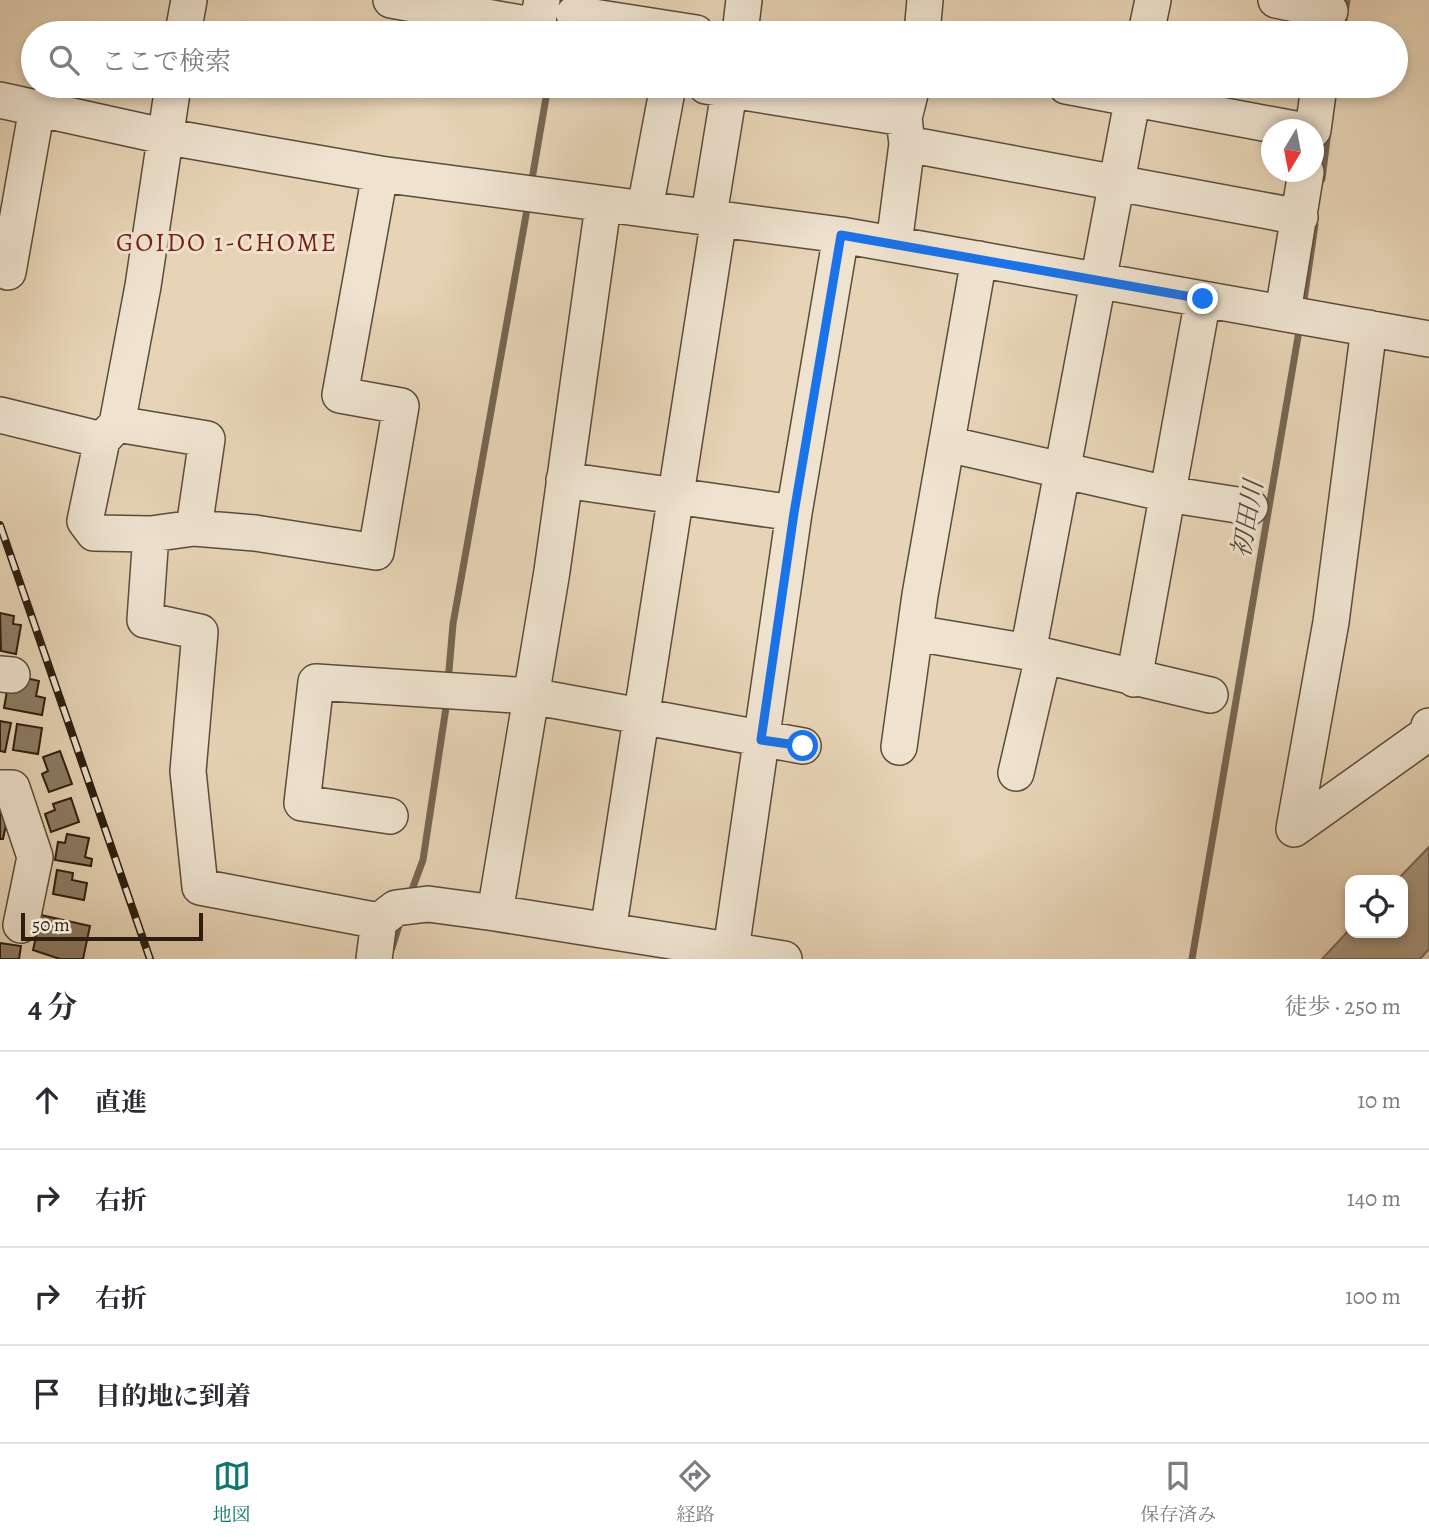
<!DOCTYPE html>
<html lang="ja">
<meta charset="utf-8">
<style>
:root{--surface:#fff;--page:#f7f7f7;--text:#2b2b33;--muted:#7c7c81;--line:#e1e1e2;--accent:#0f766e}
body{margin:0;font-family:Alegreya,"Noto Serif JP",serif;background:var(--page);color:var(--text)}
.controls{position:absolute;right:21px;bottom:21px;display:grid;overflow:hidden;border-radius:14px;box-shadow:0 4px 10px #0003}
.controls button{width:63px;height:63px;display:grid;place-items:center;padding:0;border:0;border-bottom:2px solid var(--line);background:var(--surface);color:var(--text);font:35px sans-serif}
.compass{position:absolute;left:1261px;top:119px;width:63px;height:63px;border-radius:50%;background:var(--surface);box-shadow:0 4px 10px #0003;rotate:190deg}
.scale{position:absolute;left:21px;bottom:18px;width:182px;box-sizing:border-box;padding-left:7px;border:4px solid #2c1f10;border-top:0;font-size:19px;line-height:24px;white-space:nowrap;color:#2c1f10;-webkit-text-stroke:5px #efe3d0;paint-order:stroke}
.stop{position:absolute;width:21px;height:21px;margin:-16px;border:5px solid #1a73e8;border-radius:50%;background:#fff}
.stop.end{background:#1a73e8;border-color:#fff;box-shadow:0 2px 7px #0008}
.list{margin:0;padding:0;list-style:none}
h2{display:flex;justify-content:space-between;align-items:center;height:91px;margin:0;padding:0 28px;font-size:30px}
h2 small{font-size:23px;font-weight:400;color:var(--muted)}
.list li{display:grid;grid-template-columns:46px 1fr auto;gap:21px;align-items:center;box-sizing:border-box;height:98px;padding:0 28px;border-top:2px solid var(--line)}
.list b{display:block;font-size:26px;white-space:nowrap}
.list em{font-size:23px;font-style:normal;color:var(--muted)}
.icon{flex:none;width:38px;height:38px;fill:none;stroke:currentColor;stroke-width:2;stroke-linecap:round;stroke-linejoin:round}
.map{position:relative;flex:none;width:1429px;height:959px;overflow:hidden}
.search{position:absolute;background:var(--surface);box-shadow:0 4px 10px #0003;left:21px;right:21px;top:21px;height:77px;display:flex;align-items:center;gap:18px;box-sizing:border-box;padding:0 24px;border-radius:38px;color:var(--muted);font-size:26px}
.sheet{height:483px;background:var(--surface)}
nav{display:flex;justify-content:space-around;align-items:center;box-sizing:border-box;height:98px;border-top:2px solid var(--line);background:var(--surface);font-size:19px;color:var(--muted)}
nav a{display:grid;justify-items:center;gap:4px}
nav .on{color:var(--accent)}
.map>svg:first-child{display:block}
.water{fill:#a7967e;stroke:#766652;stroke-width:2}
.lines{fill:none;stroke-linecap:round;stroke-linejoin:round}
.stream{stroke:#766652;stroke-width:7}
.building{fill:#8d7d66;stroke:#2c1f10;stroke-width:2}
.minor-casing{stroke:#5b4c3a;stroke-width:38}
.minor{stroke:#efe3d0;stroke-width:35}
.rail-casing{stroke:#2c1f10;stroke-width:8}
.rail{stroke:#efe3d0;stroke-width:5;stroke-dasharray:16;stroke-linecap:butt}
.route{stroke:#1a73e8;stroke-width:9}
.labels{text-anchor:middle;stroke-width:6;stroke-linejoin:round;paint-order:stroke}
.neighbourhood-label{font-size:26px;letter-spacing:2px;fill:#7a1f14;stroke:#efe3d0}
.water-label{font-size:26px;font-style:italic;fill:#574936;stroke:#efe3d0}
</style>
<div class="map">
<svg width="1429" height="959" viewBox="0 0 1429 959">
<rect width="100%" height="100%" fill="#e7d4b6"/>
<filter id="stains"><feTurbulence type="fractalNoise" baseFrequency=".00286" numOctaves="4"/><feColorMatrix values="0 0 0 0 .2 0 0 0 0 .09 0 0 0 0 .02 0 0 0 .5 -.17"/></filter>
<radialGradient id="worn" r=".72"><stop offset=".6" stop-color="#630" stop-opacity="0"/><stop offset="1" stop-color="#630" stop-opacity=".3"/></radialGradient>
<path class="water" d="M1429,847V949L1420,959H1322L1350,929V933H1403V880H1397Z"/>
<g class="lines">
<path class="stream" d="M554,33L559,0
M1342,33L1347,0
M1322,179L1328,131
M531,185L548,86
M1303,307L1315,225
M448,682L453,624L528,204
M410,895L423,860L447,701
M392,948L400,922
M1192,959L1300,325"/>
</g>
<path class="building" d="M0,613L14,616L13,624L21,625L16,654L1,651Z
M26,678L39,681L36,696L45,698L42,715L4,708L8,685Z
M0,721L11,723L5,752L0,751Z
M17,724L42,728L38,754L13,750Z
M60,751L72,784L49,792L42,774L48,771L43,757Z
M71,798L79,822L51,832L45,814L55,810L53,804Z
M0,814L8,815L3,839H0Z
M67,834L89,838L85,857L92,859L91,866L55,860L58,842L65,843Z
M57,870L73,873L72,880L87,883L84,900L53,894Z
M41,915L90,926L83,959H60L33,950Z
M0,943L21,946L19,959H0Z"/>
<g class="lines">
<g class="minor-casing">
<path id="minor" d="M391,0L537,26L542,0
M1276,0L1330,11
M574,14L696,33
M183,33L189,0
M740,33L744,0
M922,33L925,0
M1146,33L1153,0
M706,86L904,118
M1066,86L1300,130
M1135,86L1028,652L1210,695
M0,100L163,136L380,174L841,235L1429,339
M1313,130L1319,86
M907,144L1300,217
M603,206L552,571L495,913L784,959
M645,208L668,86
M709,215L730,86
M894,244L907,144L904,118L912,86
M8,272L37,108
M1283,312L1306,172
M0,415L102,440L117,424L207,439L194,528L151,534L145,620L200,632L188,771L200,887L379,921
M117,424L143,286L173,86
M102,440L85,521L94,533L151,534
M947,444L1167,494L1250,507
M564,480L794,513
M194,528L255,533L376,552L401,406L340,395L380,174
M915,633L1028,652
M0,674L12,675
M1134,679L1203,299
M899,747L920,595L979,259
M1016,773L1043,657
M0,788H12L35,857L21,925
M390,816L302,803L316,682L531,696L803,746
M1294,829L1331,622L1369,328
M1294,829L1427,734L1429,726
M608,931L719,218
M731,950L794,513L841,235
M374,959L379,921L396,908L428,904L495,913"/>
</g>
<use href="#minor" class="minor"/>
<g class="rail-casing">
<path id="rail" d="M0,525L150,959"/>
</g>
<use href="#rail" class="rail"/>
</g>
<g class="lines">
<path class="route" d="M803,746L761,740L794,513L841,235L1203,299"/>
</g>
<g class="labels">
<g class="neighbourhood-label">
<text x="227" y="251">GOIDO 1-CHOME</text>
</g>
<g class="water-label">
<text transform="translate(1247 519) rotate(-80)" y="9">初田川</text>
</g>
</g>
<rect width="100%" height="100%" filter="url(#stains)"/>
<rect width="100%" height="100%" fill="url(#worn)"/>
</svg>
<div class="controls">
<button><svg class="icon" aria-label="locate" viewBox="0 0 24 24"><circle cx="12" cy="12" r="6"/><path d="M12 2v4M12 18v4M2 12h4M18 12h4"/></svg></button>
</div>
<svg class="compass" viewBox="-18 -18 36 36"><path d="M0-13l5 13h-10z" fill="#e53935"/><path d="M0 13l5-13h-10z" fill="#7c7c81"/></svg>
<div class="scale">50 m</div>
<div class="stop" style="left:803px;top:746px"></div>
<div class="stop end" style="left:1203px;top:299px"></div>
<div class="search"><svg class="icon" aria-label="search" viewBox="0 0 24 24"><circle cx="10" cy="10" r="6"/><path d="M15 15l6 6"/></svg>ここで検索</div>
</div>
<section class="sheet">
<h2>4 分<small>徒歩 · 250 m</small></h2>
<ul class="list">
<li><svg class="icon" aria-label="ahead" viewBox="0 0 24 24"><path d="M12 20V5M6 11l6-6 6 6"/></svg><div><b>直進</b></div><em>10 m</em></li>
<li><svg class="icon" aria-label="right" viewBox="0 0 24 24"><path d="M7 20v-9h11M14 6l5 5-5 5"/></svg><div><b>右折</b></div><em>140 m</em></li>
<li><svg class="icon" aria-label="right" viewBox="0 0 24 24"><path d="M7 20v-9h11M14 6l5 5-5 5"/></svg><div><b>右折</b></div><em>100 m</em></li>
<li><svg class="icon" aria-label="arrive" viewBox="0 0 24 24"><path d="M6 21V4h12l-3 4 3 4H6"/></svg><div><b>目的地に到着</b></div></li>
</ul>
</section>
<nav>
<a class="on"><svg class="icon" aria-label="map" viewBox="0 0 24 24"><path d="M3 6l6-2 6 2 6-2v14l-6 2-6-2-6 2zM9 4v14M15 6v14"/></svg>地図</a>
<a><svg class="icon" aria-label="directions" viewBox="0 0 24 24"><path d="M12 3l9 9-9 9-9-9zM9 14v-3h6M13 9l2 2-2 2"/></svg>経路</a>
<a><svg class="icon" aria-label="saved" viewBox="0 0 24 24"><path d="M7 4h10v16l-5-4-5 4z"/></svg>保存済み</a>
</nav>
